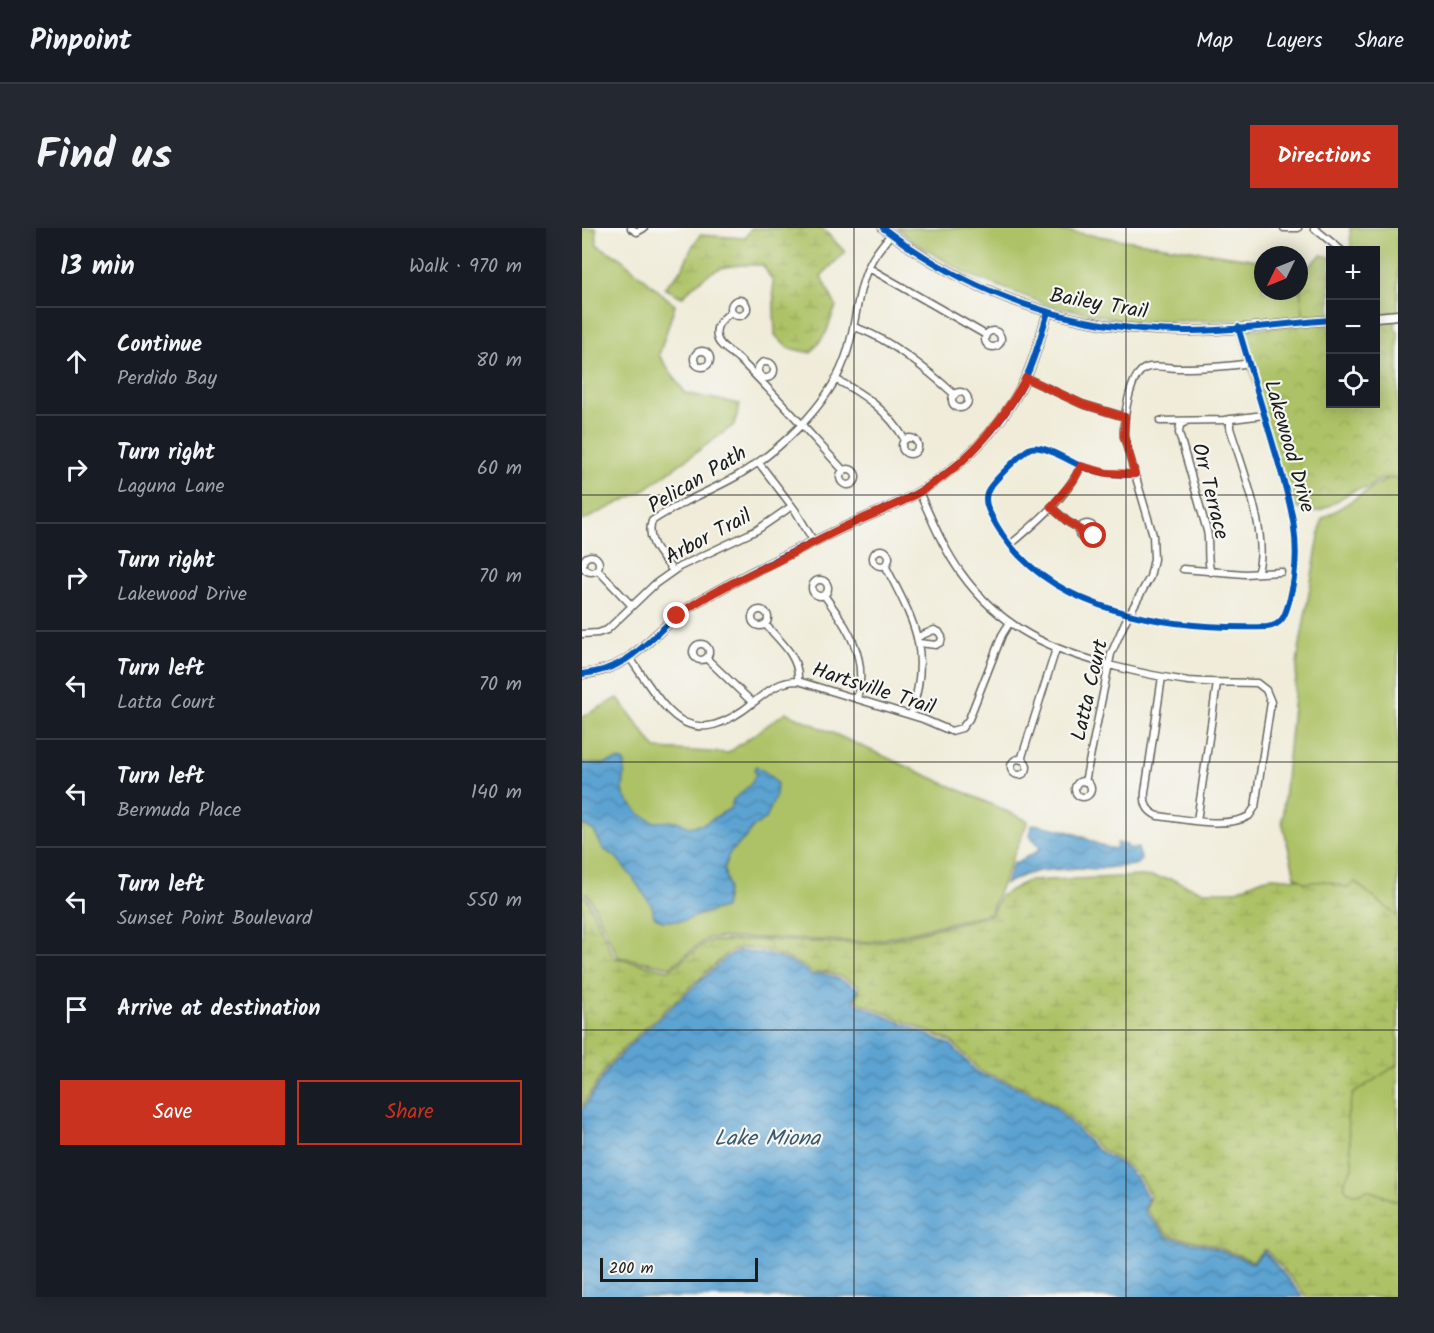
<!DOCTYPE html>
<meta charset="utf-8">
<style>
:root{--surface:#171b24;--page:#242831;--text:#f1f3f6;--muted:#9ea1a6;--line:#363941;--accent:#c8321e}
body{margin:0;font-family:Kalam,sans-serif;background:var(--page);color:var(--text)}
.controls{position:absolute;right:18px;top:18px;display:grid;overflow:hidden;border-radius:0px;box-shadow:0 3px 15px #0003}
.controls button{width:54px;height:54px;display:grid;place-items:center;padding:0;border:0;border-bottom:2px solid var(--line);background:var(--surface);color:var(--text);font:30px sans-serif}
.compass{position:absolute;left:672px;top:18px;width:54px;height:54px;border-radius:50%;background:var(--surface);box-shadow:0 3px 15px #0003;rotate:227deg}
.scale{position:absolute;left:18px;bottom:15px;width:158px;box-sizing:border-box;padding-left:6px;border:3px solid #1c1c1c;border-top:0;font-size:16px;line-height:21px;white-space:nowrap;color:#1c1c1c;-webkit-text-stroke:4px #f6f6f2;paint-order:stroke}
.stop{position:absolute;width:18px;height:18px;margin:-14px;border:4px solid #c8321e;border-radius:50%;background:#fff}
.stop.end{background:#c8321e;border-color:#fff;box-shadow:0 2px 6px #0008}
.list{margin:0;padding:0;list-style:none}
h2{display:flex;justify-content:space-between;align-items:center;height:78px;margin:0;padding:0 24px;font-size:26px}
h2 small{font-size:20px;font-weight:400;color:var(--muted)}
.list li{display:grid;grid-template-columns:39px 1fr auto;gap:18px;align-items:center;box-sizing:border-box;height:108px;padding:0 24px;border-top:2px solid var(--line)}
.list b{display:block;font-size:22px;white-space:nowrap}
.list p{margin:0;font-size:20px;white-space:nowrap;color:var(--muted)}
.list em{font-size:20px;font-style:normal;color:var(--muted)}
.actions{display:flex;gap:12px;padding:18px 24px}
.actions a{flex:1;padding:14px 0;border:2px solid var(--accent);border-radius:0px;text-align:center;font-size:21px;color:var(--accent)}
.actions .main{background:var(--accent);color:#fff}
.icon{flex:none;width:33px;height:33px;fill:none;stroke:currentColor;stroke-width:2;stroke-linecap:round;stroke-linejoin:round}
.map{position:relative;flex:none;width:816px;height:1069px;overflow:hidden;border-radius:0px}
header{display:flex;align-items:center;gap:36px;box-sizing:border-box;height:84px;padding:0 30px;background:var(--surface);border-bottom:2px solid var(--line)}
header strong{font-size:28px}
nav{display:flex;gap:33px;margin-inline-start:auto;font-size:21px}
.intro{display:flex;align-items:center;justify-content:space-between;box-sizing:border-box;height:144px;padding:0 36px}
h1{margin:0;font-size:42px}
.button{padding:15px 27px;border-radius:0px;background:var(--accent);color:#fff;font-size:21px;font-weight:700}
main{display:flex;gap:36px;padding:0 36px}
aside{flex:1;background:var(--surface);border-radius:0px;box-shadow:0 3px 15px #0003}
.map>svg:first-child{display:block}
.grass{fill:#adc266;stroke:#646f41;stroke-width:1.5}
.wetland{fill:url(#wetland-marsh);stroke:#646f41;stroke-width:1.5}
.park{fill:url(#park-crowns);stroke:#646f41;stroke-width:1.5}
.water{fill:url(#water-waves);stroke:#3c6077;stroke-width:1.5}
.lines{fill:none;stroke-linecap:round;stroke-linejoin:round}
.street-casing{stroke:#66655e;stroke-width:9}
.secondary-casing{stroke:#66655e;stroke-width:11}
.street{stroke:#fff;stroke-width:6}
.secondary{stroke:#fff;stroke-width:8}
.cycleway-casing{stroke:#f6f6f2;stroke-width:10}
.cycleway{stroke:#0057b8;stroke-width:6}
.route{stroke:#c8321e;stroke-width:8}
.grid{fill:none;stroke:#1c1c1c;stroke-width:1.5;stroke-opacity:0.55}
.labels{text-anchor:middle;stroke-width:4.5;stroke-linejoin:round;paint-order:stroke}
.street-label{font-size:21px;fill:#1c1c1c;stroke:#f6f6f2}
.water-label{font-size:22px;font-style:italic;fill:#39596e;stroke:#f6f6f2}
</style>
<header>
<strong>Pinpoint</strong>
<nav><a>Map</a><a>Layers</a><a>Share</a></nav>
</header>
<div class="intro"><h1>Find us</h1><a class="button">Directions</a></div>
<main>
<aside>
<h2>13 min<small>Walk · 970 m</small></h2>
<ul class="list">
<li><svg class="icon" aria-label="ahead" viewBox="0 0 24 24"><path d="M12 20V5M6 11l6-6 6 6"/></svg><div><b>Continue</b><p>Perdido Bay</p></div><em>80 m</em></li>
<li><svg class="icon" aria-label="right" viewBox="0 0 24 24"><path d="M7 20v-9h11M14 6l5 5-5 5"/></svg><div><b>Turn right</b><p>Laguna Lane</p></div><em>60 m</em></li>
<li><svg class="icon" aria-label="right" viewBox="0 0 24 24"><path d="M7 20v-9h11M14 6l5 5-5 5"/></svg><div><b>Turn right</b><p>Lakewood Drive</p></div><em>70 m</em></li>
<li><svg class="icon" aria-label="left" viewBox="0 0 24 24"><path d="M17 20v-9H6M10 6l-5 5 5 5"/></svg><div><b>Turn left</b><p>Latta Court</p></div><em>70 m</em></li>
<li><svg class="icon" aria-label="left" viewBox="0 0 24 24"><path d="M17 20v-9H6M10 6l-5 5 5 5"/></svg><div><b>Turn left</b><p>Bermuda Place</p></div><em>140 m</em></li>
<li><svg class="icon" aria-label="left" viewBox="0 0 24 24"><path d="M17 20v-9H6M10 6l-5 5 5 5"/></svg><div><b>Turn left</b><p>Sunset Point Boulevard</p></div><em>550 m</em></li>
<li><svg class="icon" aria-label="arrive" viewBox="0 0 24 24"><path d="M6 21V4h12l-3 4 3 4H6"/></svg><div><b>Arrive at destination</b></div></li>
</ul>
<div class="actions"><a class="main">Save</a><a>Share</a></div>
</aside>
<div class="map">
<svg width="816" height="1069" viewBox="0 0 816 1069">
<defs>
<pattern id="wetland-marsh" width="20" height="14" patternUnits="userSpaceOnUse" patternTransform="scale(1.5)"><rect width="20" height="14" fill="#adc266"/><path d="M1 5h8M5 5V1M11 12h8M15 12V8" fill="none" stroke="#94a658"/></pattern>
<pattern id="park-crowns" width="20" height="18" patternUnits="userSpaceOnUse" patternTransform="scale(1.5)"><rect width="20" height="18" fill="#adc266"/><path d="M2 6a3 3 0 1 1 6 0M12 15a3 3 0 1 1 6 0" fill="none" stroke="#94a658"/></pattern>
<pattern id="water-waves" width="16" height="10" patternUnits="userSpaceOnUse" patternTransform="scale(1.5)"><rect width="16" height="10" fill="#5ca3d2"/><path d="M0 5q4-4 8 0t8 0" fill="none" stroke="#4b84aa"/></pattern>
</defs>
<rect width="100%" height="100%" fill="#f6f6f2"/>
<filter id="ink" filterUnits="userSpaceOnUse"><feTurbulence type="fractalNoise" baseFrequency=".0167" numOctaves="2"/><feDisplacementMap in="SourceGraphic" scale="12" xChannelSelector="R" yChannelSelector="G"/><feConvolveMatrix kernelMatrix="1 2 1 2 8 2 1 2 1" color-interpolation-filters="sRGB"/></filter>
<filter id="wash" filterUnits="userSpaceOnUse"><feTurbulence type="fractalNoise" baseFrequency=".008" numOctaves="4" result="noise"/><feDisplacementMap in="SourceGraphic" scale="24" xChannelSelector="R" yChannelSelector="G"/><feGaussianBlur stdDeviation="1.35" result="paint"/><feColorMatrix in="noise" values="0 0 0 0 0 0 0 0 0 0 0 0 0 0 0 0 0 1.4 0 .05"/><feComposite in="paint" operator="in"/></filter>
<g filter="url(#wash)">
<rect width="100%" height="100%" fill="#f0ecd9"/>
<path class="grass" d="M0,0H14L15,17L38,30L93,77L77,127L103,165L158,176L152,197L59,264L0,293Z
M315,0H463L681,33V63H717V38L725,39L718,59L722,91L550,94L466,77L385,46L331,14Z
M768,0H816V84L794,86V22H769Z
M816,244V996L762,970L732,898L806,794L713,648L700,593L716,428L740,291Z
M36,470L74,521L146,525L204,484L446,593L408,685L289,714L182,710H126L88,739L36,729L7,668L0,664V489Z"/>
<path class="wetland" d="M169,0H240L263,24L239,48L254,78L244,105L229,125L206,120L193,107L191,54L181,37C139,35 130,40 100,69L82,60L100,41L110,19L118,7L163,10Z
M560,648L589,651L620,663H652L681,651L691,649L715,651L714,649L723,655L743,653L766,660L773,654L816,689V836L771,866L765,889L771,941C764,947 756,962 771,966C776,967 782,963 786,962L816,974V1069H725L684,1022H681L671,1033L627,1016L586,1007L564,982L568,968L558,950L543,936L517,920L473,876L436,857L398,843L370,814L277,774L274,771L278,759C273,754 249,744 241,744C240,743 232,745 231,746C219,733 172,716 155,721C151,722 147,726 143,728L53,809L25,838L0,879V667L5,670L33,730L87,742L126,713L181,712L290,716L409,687L418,668L445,653Z"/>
<path class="park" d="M739,27L748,29V89L722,91C718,60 713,49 739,27Z
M814,90L813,100L816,104V250C811,251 802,249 798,252C793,254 791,258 786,260C783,261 780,260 777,261C757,266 740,293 718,280L709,282L657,102L748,95V176H794V92Z"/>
<path class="water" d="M36,532L41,533L43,537L41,562L43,569L58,586L72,594L95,593L107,599L122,596L149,580L151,572L168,557L174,546L172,542L174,538L189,548L195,556L194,567L184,591L171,599L166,607L147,626L142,641L146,659L142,680L114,688L102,693H80L72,688L70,678L51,650L34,629L21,621L12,603L0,596V535L21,536Z
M452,596C466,599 481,601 494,606C507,611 519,620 534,621L535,615L545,617L546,620H556L559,631L557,635L552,637L514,641L498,640L457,643L442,647L423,656L431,636L456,623L458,619L448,608L450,597Z
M156,723C177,722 215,733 230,748C233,747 236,746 240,746C246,746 271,756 276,761L272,772L275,776L369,817L396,845L435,859L472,878L515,922L542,938L556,952L566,970L562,983L585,1009L626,1018L671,1035L682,1023L721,1069H0V883L27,839L54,811L144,730Z"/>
</g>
<g filter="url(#ink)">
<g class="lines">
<g class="street-casing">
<path id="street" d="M49,0L55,4L62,0
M702,0H716
M732,0L759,22
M287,40L404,107
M149 80a8 8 0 1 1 16 0a8 8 0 1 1-16 0Z
M150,83C142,90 132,96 135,109C137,119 150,124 157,131C194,167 227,205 262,243
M272,99C305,109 347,143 373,167
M403 111a8 8 0 1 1 16 0a8 8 0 1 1-16 0Z
M112 131a8 8 0 1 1 16 0a8 8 0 1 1-16 0Z
M176 142a8 8 0 1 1 16 0a8 8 0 1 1-16 0Z
M444,150L500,176L543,189
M253,151C282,166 306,183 323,212
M370 172a8 8 0 1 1 16 0a8 8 0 1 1-16 0Z
M648,191V200C659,236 689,311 675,345
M578,193L642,192L682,187
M605,193L598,197L597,205L625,303C628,316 624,333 629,344
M320 218a8 8 0 1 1 16 0a8 8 0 1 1-16 0Z
M177,235L213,282L232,314
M258 249a8 8 0 1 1 16 0a8 8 0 1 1-16 0Z
M553,246C535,248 516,245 499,238C486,233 462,216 449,220C443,221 411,254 407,261C399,273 409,287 415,298C466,386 592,402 685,399C702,397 704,384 708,370C723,312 706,268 690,213C679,175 667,137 656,99
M337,264C350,292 361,320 379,345C419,401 471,423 535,439C559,445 583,450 607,453C630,455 653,454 675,455L684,462L689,474L673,579L667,588C644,601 601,591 576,588C564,583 562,575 563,564L580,449
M469,279L486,294L498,301
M497 304a8 8 0 1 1 16 0a8 8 0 1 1-16 0Z
M428,317C454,295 484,270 499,238
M291 330a8 8 0 1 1 16 0a8 8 0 1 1-16 0Z
M1 336a8 8 0 1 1 16 0a8 8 0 1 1-16 0Z
M303,337C332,394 350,421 329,487
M15,341L50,378
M601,341L663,346L699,344
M91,343C80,328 63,313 70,293C96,275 127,264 155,248C196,224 245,179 262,133C275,101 273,62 290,32C295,23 303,14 309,6
M230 360a8 8 0 1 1 16 0a8 8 0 1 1-16 0Z
M242,367C265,399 287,429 275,471
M170 390a8 8 0 1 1 16 0a8 8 0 1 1-16 0Z
M183,396C198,413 218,429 216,453
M0,406L16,405L25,402L73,356L97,339L175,302L210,278
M336,409L352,402L357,404L360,409L359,414L354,417L337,415
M111 424a8 8 0 1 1 16 0a8 8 0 1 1-16 0Z
M48,430C85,483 105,528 172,474C186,463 197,453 216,453L341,491L369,503L380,500L387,491L420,407L428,394
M124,430L171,475
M429 539a8 8 0 1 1 16 0a8 8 0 1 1-16 0Z
M439,532L474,421
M493 561a8 8 0 1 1 16 0a8 8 0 1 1-16 0Z
M503,554L529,426L544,392L568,349L572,331L571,307L542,209C541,193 547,146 564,140C573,136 586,140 596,140C620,140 644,139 667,135
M615,593L635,455"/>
</g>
<g class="secondary-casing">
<path id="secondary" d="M301,0C388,67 493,103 603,103C651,103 700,96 748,92
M794,89L816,87
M0,446C57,441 72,398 117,373C166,345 217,320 267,297C288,287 310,279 330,268C378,241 421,200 444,149C454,128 459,106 466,84"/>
</g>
<use href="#street" class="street"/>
<use href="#secondary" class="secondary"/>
<g class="cycleway-casing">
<path id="cycleway" d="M301,0C388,67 493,103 603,103C651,103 700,96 748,92
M553,246C535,248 516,245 499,238C486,233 462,216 449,220C443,221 411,254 407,261C399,273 409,287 415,298C466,386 592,402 685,399C702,397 704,384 708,370C723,312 706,268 690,213C679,175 667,137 656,99
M0,446C57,441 72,398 117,373C166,345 217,320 267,297C288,287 310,279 330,268C378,241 421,200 444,149C454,128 459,106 466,84"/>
</g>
<use href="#cycleway" class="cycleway"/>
</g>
</g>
<g class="lines" filter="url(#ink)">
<path class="route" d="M95,388C120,369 150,355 179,341C209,327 238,310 269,296C288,287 308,280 327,270C379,243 416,201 444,150L500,176L543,189L542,208L553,246L525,245L499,238L491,253L469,279L486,294L498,301C497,307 500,311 506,312L512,308"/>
</g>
<path class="grid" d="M272,0V1069M544,0V1069M0,267H816M0,534H816M0,802H816"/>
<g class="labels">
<g class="street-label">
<text transform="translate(517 75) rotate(10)" y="7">Bailey Trail</text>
<text transform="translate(708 218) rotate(74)" y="7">Lakewood Drive</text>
<text transform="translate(115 251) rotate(-31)" y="7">Pelican Path</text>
<text transform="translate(629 263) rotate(76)" y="7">Orr Terrace</text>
<text transform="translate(126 308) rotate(-28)" y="7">Arbor Trail</text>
<text transform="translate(292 460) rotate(18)" y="7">Hartsville Trail</text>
<text transform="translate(507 462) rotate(-77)" y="7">Latta Court</text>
</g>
<g class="water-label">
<text x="185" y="917">Lake Miona</text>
</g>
</g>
</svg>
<div class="controls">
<button>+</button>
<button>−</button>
<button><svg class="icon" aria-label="locate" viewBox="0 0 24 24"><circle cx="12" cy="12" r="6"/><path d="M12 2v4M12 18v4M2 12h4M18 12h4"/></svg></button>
</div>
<svg class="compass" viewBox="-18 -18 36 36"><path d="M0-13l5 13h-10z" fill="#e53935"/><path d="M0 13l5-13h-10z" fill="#9ea1a6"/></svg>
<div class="scale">200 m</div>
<div class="stop" style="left:512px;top:308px"></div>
<div class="stop end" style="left:95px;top:388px"></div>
</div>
</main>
